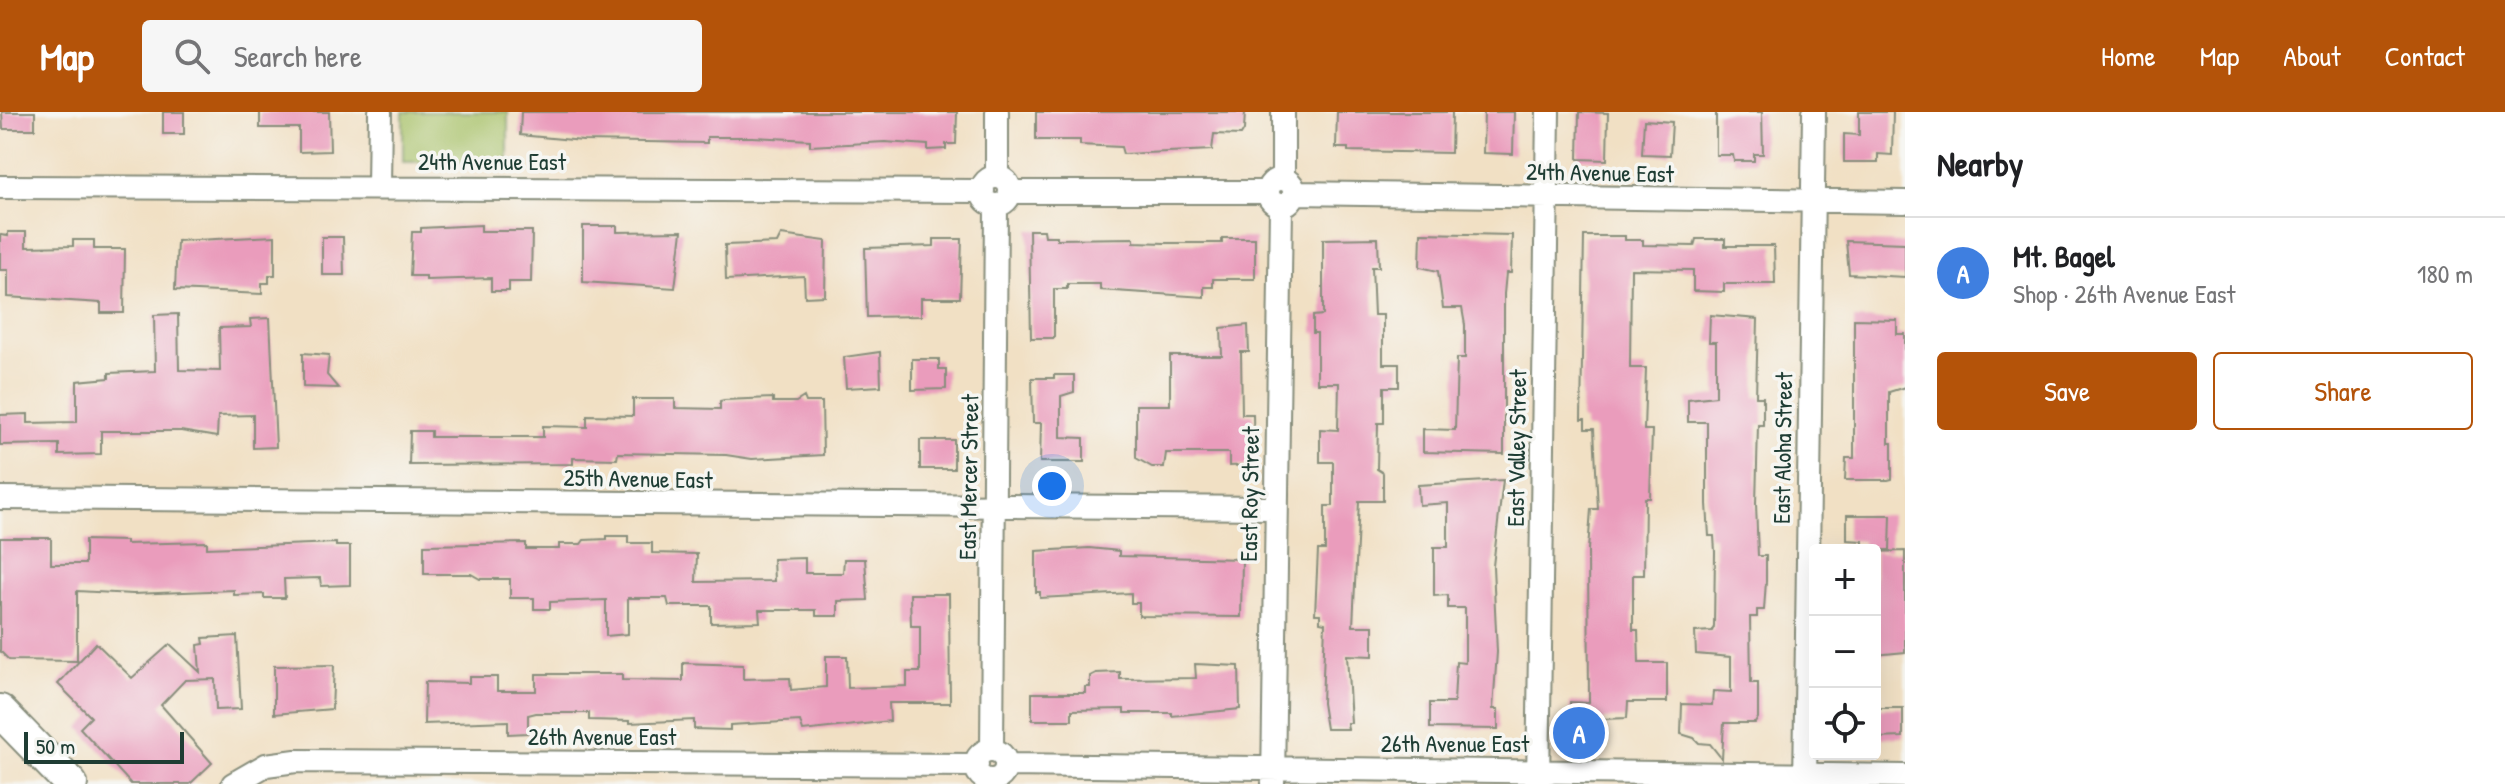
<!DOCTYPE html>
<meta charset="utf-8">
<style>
:root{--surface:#fff;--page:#f6f6f6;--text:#202124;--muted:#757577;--line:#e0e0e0;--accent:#b45309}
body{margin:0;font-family:"Patrick Hand",sans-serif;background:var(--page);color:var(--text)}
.controls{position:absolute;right:24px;bottom:24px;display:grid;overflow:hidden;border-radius:8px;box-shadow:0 8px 32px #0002}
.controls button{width:72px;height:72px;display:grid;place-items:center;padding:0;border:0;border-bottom:2px solid var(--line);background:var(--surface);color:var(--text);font:40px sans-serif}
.scale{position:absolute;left:24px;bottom:20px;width:160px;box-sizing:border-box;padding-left:8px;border:4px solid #1f3d34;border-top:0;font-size:22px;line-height:28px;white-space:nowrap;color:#1f3d34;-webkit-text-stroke:6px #f6f6f2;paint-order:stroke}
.you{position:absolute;left:1052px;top:374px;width:28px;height:28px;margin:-20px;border:6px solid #fff;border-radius:50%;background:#1a73e8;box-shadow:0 0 0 12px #1a73e833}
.badge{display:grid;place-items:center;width:52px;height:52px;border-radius:50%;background:var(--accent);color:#fff;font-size:26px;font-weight:700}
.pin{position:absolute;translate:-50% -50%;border:4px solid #fff;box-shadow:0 2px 8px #0006}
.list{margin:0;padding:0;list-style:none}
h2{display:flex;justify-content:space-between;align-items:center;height:104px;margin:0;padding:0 32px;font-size:34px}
h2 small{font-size:26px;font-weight:400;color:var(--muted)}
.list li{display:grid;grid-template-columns:52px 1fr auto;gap:24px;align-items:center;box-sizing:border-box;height:112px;padding:0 32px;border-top:2px solid var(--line)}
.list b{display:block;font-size:30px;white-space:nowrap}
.list p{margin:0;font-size:26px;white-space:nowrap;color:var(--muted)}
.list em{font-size:26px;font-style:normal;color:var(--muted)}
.actions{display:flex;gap:16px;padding:24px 32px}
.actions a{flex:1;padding:18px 0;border:2px solid var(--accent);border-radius:8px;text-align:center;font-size:28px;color:var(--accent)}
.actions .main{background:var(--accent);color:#fff}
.icon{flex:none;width:44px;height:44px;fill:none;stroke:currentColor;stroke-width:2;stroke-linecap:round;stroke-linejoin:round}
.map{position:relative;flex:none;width:1905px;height:672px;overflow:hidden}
header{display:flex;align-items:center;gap:48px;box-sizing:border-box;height:112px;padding:0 40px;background:var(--accent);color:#fff}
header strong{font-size:38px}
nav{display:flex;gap:44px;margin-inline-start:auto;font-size:28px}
.search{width:560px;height:72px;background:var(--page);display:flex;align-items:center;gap:20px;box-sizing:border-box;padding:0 28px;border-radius:8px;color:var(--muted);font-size:30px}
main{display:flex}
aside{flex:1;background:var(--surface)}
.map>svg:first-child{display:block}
.green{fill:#a7c167;stroke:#637f4e;stroke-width:2}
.building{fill:#ea9cbc}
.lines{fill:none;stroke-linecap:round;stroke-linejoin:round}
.street-casing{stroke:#888e7c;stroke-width:26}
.secondary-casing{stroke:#888e7c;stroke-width:36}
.street{stroke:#fff;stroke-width:22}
.secondary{stroke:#fff;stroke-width:32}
.labels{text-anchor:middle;stroke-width:7;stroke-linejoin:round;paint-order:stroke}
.street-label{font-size:24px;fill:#1f3d34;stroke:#f6f6f2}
</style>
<header>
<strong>Map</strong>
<div class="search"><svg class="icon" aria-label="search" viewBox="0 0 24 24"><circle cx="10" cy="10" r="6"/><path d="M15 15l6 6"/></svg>Search here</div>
<nav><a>Home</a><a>Map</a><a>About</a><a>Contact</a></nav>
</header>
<main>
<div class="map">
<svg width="1905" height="672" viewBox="0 0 1905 672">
<rect width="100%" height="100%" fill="#f6f6f2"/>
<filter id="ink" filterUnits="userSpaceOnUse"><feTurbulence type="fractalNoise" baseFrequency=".0125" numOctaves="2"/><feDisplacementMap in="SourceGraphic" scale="16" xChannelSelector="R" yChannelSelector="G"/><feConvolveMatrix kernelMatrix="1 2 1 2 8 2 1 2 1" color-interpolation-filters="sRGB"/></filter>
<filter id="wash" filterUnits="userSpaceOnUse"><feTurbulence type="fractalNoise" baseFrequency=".006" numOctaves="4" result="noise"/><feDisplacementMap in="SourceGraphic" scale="32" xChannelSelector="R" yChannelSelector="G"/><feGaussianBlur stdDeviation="1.8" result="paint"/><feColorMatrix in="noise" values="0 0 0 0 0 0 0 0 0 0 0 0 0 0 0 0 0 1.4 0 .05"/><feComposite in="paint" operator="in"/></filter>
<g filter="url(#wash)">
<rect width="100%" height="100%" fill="#f1e0c4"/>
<path class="green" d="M403,0H508V50H403Z"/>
<g id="blocks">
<path class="building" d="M2,0H35V17H3Z
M163,0H184V22H163Z
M260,0H329L330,39L299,40V16H260Z
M521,0H957L956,32H946V37L928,38V33L885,30L810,34V28L752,25H707V31L583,29L520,23Z
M1036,0H1245L1244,18L1241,23L1214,22L1212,38L1123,42L1121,35L1080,33V28H1036Z
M1337,0H1452L1451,41L1348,39V36H1336Z
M1484,0H1514L1513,42L1483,41Z
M1579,0L1608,1L1607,48L1578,47Z
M1716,0H1762L1763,42H1754V49H1734L1733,43H1716Z
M1859,0H1893L1892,43L1878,42V50H1844V22L1859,23Z
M1644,8L1672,10L1670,43L1642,42Z
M481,113V119H532L531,170H509V179H491V166L426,168V164H410L412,120H421V116Z
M583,114H617V120L682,119L675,176L583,170Z
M1029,118H1044L1045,124H1057V127L1134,126V130L1165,131H1222V126H1255V167H1213V175H1204V185L1100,178V172H1067V177H1054V226H1031Z
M8,120H26V135L73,134V128H94V137H125L124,201H101V191L8,185V158H0V123L8,124Z
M1421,121L1512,123L1511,161H1506L1504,182V342L1423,340V317L1455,318L1457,246H1465V213L1462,196H1443L1438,159L1420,155Z
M781,123L826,129L825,184L805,185L804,164L726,168L725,133L777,131Z
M275,124V163H269V171H262V182L175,178L177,129Z
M1584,124H1625V128H1643V133L1694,134L1696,127H1725V134H1774L1775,172H1724V180L1693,179V158L1631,157L1630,256H1646L1644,318H1652L1650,386H1645L1644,463H1633V518H1638L1639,551H1667V590H1628L1627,606L1604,607V632L1569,631L1570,590L1589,591L1588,438L1591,397H1598L1594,317H1585V308H1581Z
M322,125H343L344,163H322Z
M1378,126L1379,155H1372L1374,203H1383V252H1399V275H1384V311H1378L1377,357L1383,361V389H1359L1353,514H1373V544L1347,543L1351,611H1347L1348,617H1326L1322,591L1325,511L1320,510V502H1315L1318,438H1325V394H1333V350H1320V317L1338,318L1339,271H1317V221H1313V204L1323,203V127Z
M934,127H962L960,186H921V204L867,205L865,136L934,134Z
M1846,129L1905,131V165L1849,162Z
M178,202L179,258L220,259L219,216L251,215L250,207L270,206L276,335L253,336V303L218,304L217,325L181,319H101V342L59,343V332L0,333V303L28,302V311L77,310V269L109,266V261L155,259L154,203Z
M1710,203L1758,207L1756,285H1763V313H1758L1756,392L1758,444H1766V469L1764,498H1757V505H1750L1751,571H1758V606L1755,611H1724L1722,647L1710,632L1699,631L1694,626L1681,622L1682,592L1712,593L1713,579L1731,580V545L1696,542L1695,520L1712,519L1714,515L1715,440L1714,424H1709L1707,392V310H1688V287L1716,284V230H1709Z
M1854,207L1897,208V222H1905V275L1889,280V331H1892V367L1888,368H1845L1846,346H1854Z
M1248,213L1249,240H1241L1242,302H1253L1254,353L1229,354V341H1166L1164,355H1152L1136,346V293H1170V244H1222L1221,216Z
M880,240L881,274L846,276L844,245Z
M303,241L329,243L327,263L338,276L303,275Z
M912,247H939V257H946V277L912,278Z
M1054,263H1074V280L1061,284V325L1084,326V350H1040L1041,311H1033L1032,266H1054Z
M804,285L806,290H822L823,343L752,347L726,343L618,341L617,347L573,346V352L409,353L410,319H431V325H543V314L587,315V303L633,304V287H675V296L720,297V289L724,288L773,286V290H796Z
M920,328H954V357H920Z
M1503,368L1493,454L1497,540L1493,597H1498V617L1430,616V591H1454L1456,550L1465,551V496H1448V483L1434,484V435H1448V391L1419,393L1418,373Z
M1847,403H1891L1890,438H1863V429L1847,428Z
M607,424H628V431H652V441L697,442L696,470L774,469L773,447L805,446V461H843L844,447H865L868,488L838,489V504H816V498H759L760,510L711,511V494H669L667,486H628V522L606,524V488L550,490V497H534V486H510V467H480L471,462H424V433L526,431V437H559V432H581L584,428L607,427Z
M0,426H51V452H85V428L126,429V432L207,430V436L336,431V434H350V473L321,474L320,466L284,467L285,486H264V482L234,483V478L133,482L77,479V549L9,548L0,539Z
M1089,436L1119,439V444L1242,447L1241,505L1139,504V491H1131V481L1040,486V480H1036V439Z
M1905,439V540L1875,543V440Z
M910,482H949L950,591H889L890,609L803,619L800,609L730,613V618L694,617V608L630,611V609L589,608V601H536L528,603V621L508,622V609L424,612L425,570L469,571V565H497V579H536V562H622V568L683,569V551L743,553V567L790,566L791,578L826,575V544H847L848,576L907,574V560H920V514H911Z
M237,524L241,597L216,598L215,567L185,568L161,593L212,651L190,672H131L80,616L91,605L58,572L96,531L132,566L170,532L200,560L198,533L204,532L203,526Z
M1195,552L1239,554L1240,597L1172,604V601H1124V597L1072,598V608H1032V581H1085V575H1090V564L1096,561L1120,560V567L1196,566Z
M334,553L332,597L274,602V554Z
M1875,596H1903V625L1875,626Z"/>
</g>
</g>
<g filter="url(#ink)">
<use href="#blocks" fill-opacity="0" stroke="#888e7c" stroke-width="2"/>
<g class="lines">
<g class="street-casing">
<path id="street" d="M997,65V0
M982 79a14 14 0 1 1 28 0a14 14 0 1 1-28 0Z
M1283,67V0
M1268 80a13 13 0 1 1 26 0a13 13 0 1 1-26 0Z
M0,75L983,79
M379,75L380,0
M1010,80H1268
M1294,81L1905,90
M0,386L1276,396
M992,638L996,93
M976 653a15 15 0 1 1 30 0a15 15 0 1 1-30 0Z
M1006,653L1905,664
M1538,671L1548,0
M233,672L266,653L296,649L977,653
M1273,672L1281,93
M1805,672L1814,0"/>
</g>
<g class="secondary-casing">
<path id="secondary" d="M0,599L71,672"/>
</g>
<use href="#street" class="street"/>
<use href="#secondary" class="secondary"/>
</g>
</g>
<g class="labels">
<g class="street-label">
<text x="492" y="58">24th Avenue East</text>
<text transform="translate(1600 61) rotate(1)" y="8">24th Avenue East</text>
<text transform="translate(1517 336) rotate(-89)" y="8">East Valley Street</text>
<text transform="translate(1783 336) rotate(-89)" y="8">East Aloha Street</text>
<text transform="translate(969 365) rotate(-89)" y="8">East Mercer Street</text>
<text transform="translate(638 367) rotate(1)" y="8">25th Avenue East</text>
<text transform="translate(1250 382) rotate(-89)" y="8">East Roy Street</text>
<text x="602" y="633">26th Avenue East</text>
<text x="1455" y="640">26th Avenue East</text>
</g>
</g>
</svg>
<div class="controls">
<button>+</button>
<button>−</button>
<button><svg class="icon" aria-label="locate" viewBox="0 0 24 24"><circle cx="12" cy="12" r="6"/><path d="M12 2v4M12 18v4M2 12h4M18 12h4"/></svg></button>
</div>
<div class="scale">50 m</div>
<div class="you"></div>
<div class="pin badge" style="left:1579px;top:621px;background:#3f7fe0">A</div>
</div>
<aside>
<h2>Nearby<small></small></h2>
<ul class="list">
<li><span class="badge" style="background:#3f7fe0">A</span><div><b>Mt. Bagel</b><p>Shop · 26th Avenue East</p></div><em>180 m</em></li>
</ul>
<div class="actions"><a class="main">Save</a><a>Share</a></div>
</aside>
</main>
